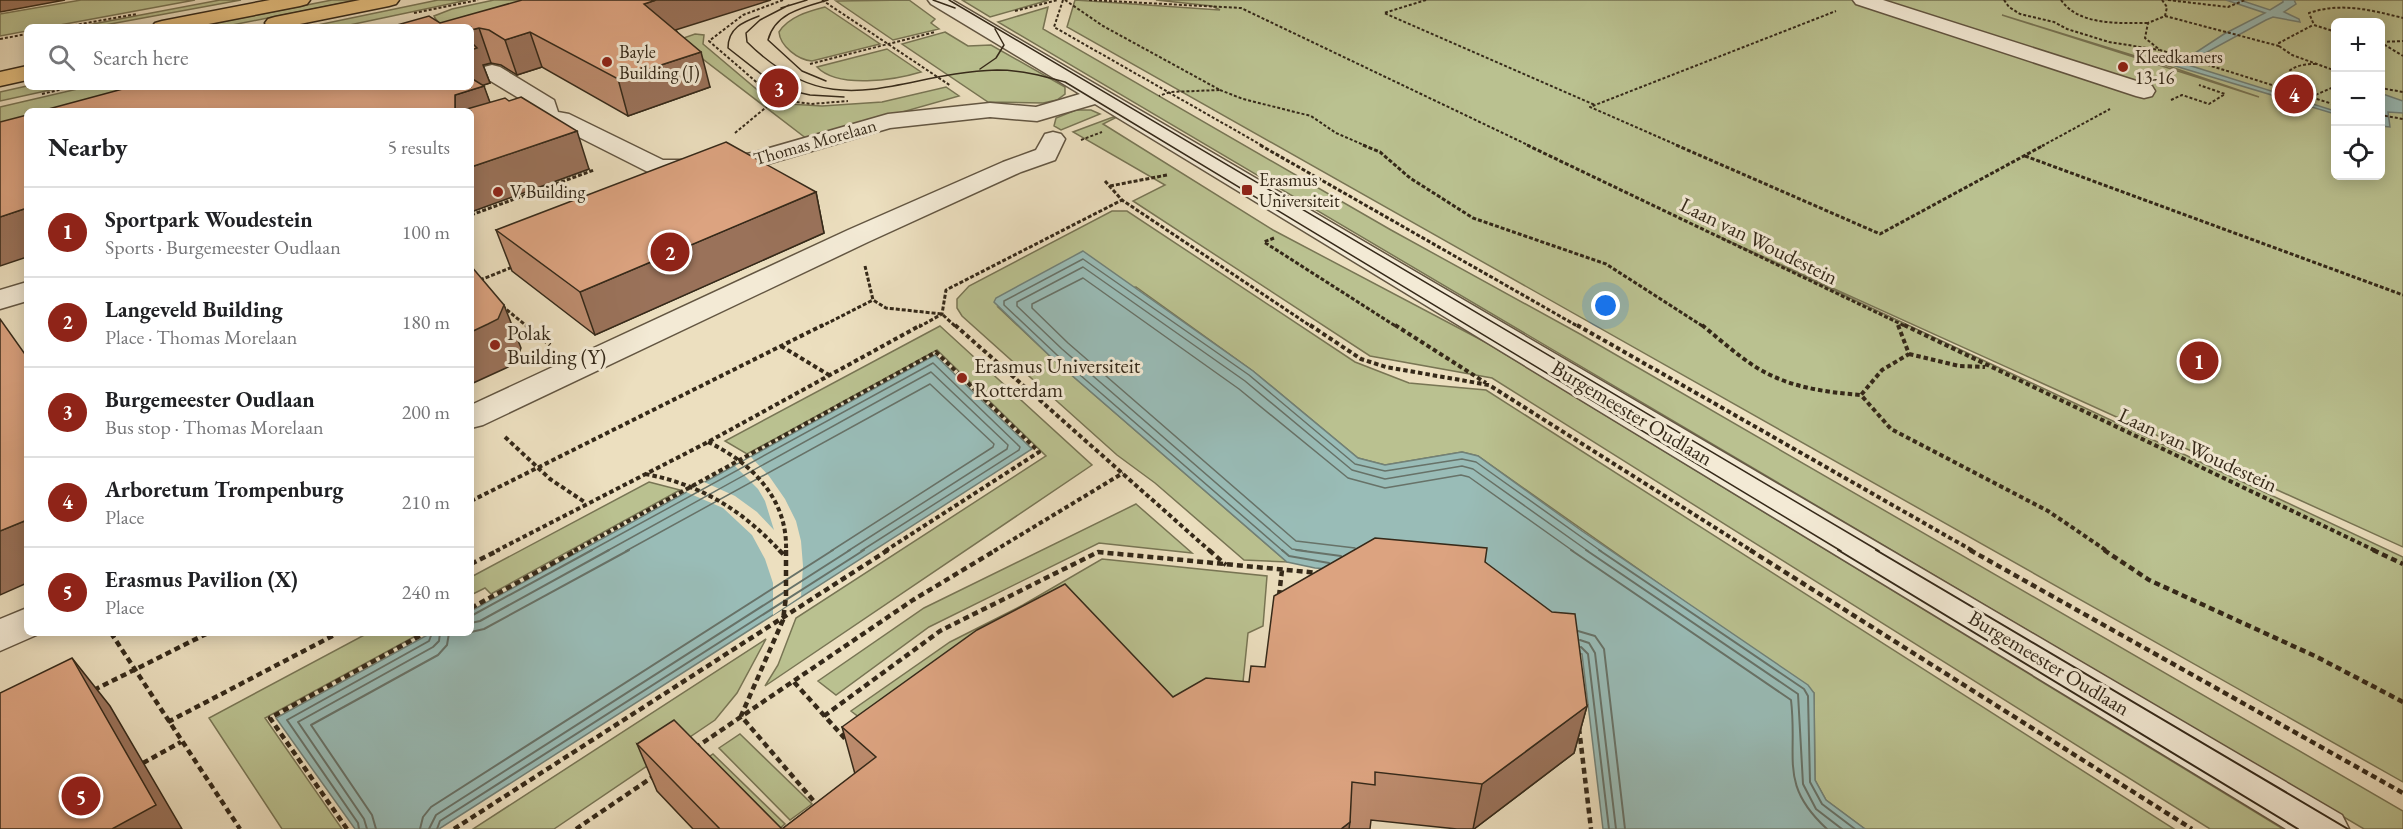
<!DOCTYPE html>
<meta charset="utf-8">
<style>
:root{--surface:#fff;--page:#f6f6f6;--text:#202124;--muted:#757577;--line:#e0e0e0;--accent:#8f2418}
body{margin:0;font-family:"EB Garamond",serif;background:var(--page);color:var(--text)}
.controls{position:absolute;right:18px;top:18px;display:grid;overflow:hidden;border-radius:9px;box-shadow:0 3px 15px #0003}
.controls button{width:54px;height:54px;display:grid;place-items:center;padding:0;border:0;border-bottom:2px solid var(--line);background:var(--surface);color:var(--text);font:30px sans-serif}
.you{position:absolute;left:1606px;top:306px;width:21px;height:21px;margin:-15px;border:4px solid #fff;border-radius:50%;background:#1a73e8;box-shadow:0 0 0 9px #1a73e833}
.badge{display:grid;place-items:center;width:39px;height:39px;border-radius:50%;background:var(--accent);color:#fff;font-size:20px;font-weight:700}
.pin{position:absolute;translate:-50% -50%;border:3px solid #fff;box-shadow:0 2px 6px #0006}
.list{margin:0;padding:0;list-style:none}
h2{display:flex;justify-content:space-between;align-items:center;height:78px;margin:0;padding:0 24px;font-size:26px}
h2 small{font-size:20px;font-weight:400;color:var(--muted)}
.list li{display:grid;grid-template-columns:39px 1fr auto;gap:18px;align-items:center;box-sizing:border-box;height:90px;padding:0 24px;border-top:2px solid var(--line)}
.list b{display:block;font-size:22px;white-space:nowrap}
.list p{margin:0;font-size:20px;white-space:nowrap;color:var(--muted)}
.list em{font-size:20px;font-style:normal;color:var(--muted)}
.icon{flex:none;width:33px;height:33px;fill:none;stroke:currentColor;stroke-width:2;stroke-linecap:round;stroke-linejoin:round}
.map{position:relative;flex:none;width:2403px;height:829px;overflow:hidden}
.search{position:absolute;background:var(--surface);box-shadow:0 3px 15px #0003;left:24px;top:24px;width:450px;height:66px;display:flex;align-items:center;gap:15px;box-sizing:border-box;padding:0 21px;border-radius:9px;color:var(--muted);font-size:22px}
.panel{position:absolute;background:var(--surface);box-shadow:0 3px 15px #0003;left:24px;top:108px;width:450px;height:528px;border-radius:9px}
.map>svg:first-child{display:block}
.green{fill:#bac190;stroke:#787554;stroke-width:1.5;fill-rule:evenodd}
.water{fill:#99bcb7;stroke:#718178;stroke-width:1.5}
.pier{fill:#ecdfbf}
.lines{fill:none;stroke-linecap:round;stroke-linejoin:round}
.shore-far1{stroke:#677268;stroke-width:1.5}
.shore{stroke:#677268;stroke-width:2}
.minor-casing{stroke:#635642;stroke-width:3}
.major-casing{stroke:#352919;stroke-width:3}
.path-far3{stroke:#352919;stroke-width:2;stroke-dasharray:3 2;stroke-linecap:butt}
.path-far2{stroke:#352919;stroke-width:3;stroke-dasharray:4 2;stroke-linecap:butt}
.path-far1{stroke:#352919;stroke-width:4;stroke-dasharray:4.5 3;stroke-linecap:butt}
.path{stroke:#352919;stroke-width:4.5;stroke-dasharray:6 4;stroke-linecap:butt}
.minor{fill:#f3ead5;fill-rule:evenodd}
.major{fill:#e6c080;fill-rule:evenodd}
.tram-far1{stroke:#352919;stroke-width:1.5}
.tram{stroke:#352919;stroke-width:2}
.wall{fill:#bd8c6e;stroke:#352919;stroke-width:1.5}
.shaded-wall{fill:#9a725a;stroke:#352919;stroke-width:1.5}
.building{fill:#dca380;stroke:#352919;stroke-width:1.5}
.poi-dot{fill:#8f2418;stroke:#f3ead5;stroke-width:2}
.labels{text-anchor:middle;stroke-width:6;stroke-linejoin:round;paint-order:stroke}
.far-poi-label{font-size:18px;fill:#352919;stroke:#f3ead5;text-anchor:start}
.far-street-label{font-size:18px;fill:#352919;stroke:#f3ead5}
.street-label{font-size:21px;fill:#352919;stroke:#f3ead5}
.poi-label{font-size:21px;fill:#352919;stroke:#f3ead5;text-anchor:start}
</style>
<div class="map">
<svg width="2403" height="829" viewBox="0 0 2403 829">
<rect width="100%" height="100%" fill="#ecdfbf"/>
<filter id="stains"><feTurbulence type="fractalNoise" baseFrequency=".00333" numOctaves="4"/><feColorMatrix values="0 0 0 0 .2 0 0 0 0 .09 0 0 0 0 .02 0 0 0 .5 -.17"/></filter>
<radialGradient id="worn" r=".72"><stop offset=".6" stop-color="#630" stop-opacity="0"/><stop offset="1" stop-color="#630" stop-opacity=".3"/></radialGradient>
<path class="green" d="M81,0H195L49,27H27V31L0,36V14Z
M220,0H241L94,27H77Z
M332,0H358L222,27H195Z
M438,0H468L340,27H308Z
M494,0H564L442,27L435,18L434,16L452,9Z
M909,0L935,19L931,23L939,29L893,40L836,1Z
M962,0H1049L990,17Z
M1075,0L1220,10L1212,6L1156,0H2403V547L1720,237L2403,557V782L1067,27ZM2002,15L2171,67L2259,97ZM2336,22H2380V176H2336Z
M825,7L880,44L812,61C798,60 780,46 779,32C788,17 809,11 825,7Z
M1048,7L1043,29L1391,230L1580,334L2403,811V829H2364L998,22Z
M945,32L968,46L991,45L1065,87V94L1057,100L1043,103L988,102L902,44Z
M695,34L704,35L703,44L773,103L822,106L882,102L946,87L959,96L807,139L678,40Z
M887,49L921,72C895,80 838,89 817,67Z
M27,86V87H64L0,101V92Z
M86,87H244L137,111H27V136L0,142V107Z
M1076,110H1091L1100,114L1061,130L1054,126L1056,118Z
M1113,117L1115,118L1103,124L1273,230L1487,343L2283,829H2210L1492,378L1370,356L1133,201L1165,185L1073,132Z
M1112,211H1127L1355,362L1409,383L1486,390L2174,829H1865L1826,800L1815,780L1814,693L1478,456L1462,452L1385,465L1358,458L1253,371L1136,287L998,307L1053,359L1287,562L1244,560L1155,483L1117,455L962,316L957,308V299L969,286Z
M940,326L1092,465L765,686L778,665L796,618L1046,456L937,350L747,454L725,441Z
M649,482L680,490L491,594L485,588L471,595V577Z
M1136,504L1192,553L1099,543L929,627L836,695L818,681L924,608Z
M1102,559L1267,576L1263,626L1248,633L1239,721L886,738L851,711L950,642L1023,605Z
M368,633H421L265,718L342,829H282L209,718Z
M766,639L737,693L715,720L554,829H473Z
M740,734L812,804L790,820L719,748Z
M713,754L785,824L779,829L697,765Z"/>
<path class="water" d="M2226,0H2240L2270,10L2283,2V0H2294L2296,4L2284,12L2299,19L2300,22L2273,17L2266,20L2185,64L2335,111V114L2175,66L2224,34L2265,13Z
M2380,93L2403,101V113L2388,112L2390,127L2381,126Z
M1083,251L1253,371L1358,458L1385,465L1462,452L1478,456L1582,531L1808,685L1814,693L1815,780L1826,800L1865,829H1603L1582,654L1543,650L1384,573L1315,568L1287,562L1053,359L994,302L996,298Z
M935,355L1032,449L439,829H355L276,718L431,633H471V611Z"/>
<path class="pier" d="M751,457L769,476L785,499L796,521L801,541L803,566L801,596L773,615V583L765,559L752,535L723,508L686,492L704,482L735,496L757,512L774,530L765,501L758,489L735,466Z"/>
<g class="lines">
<path class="shore-far1" d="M1355,548L1296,541L1068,343L1032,308V304L1083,278L1239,389L1348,478L1385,488L1461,475L1469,477L1573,551
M590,551L933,363L1020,447L1019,450L861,551
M607,551L931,372L1008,445L1007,449L848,551
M626,551L930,384L994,444L993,447L831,551
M1283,551L1057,355L1004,305V301L1083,259L1249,375L1355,464L1385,471L1462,459L1476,462L1601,551
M1306,551L1292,549L1062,349L1017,306V302L1083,267L1245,381L1352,470L1385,479L1462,466L1473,469L1588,551"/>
<path class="shore" d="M1282,550L1289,556L1329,563
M1296,550L1341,556
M1571,550L1791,700C1798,758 1778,784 1827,829
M1586,550L1798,694L1803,784L1816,809L1842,829
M1599,550L1804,689L1808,696L1810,782L1822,804L1855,829
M471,616L592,550
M471,623L480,621L609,550
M1578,631L1595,636L1604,649L1625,829
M471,632L484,629L629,550
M1580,640L1589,643L1595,653L1616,829
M1581,647L1588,654L1609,829
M359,829L358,823L287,720L429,641L432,633
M367,829L364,819L298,722L433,647L439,641L440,633
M376,829L372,815L311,725L438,655L447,645L449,633
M420,829L423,817L431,807L833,550
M429,829L436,815L850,550
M437,829L440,821L864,550"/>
<g class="minor-casing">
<path id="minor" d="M928,0H952L2342,815L2349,829H2286L1095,104L1037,121L990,117L890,128L764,165L711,174L659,175L650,173L555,125L547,124L471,148V133L535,113V108L484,77L481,72L484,67L492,65L500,67L554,100L558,112L569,114L663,160H711L752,153L888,114L990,103L1036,107L1080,94L931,4Z
M1853,0H1883L2152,86L2155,91L2152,96L2144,98L2136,96L1856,4Z
M1053,132L1061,134L1065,139L1055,160L1021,172L868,242L483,425L471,428V405L848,230L1003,162L1036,150L1045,134Z
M27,282V301L0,309V290Z
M27,608V633H41L0,651V619Z"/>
</g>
<g class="major-casing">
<path id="major" d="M270,0H310L307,4L300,6L193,27H152L155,23L162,21Z
M360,0H399L396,4L389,6L285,27H268L265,23L268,19L275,17Z
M27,66V80L0,86V72Z"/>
</g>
<path class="path-far3" d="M783,0L743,15L709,41L776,99L811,104L848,101
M822,0L951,86
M1063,0L1054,27L1263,146
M1065,0L1103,26L1220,90L1170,92L1159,96
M1089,0L1241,8L1530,146
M1426,0L1384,13L1595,105
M2004,0L2009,7L2020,14L2054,22L2067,29L2109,42L2159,50
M2061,0C2079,26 2120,23 2148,23
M2162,0L2167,7L2165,16L2148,23L2145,38L2160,50L2336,105
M2168,0L2228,7L2245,0
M1015,11L1058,0
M414,13L478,0
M2165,16L2279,46V43L2313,25
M64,27L137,14
M2336,32L2314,25L2309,13C2341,2 2371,10 2403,18
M0,39L27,34
M2380,42L2403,56
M2382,42L2403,41
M2279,46L2292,55L2336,71
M810,64L935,32
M2316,64C2306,64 2297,65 2289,71V79L2311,97L2336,86
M2380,88L2403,92
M1220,90L1243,99L1311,116L1336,133L1366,146
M42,94L71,87
M2171,100L2182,95L2209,104L2225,94L2199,85
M2380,115L2403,119
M735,133L776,99
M1081,140L1102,132
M1679,146L1590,107L1836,11
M2042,146L2110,109"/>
<path class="path-far2" d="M1260,145L1579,327
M1363,145L1380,152L1410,178L1473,218L1606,264L1704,327
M1527,145L1907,327
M1676,145L1880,234L2044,145
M2025,156L2403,295
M1105,181L1122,200L1312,327
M1110,186L1167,175
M471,215L594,170
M1274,238L1264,242L1397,327
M865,266L873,300L886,308L942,314L956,327
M480,280L515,266
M502,306L528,327
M820,327L873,300
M919,327L942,314L946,290L1122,200"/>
<path class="path-far1" d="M526,325L550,345
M955,325L1210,551
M1310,325L1361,359L1386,367L1489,385L1752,551
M1395,325L1486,383
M1577,325L1973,551
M1702,325C1719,339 1736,354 1754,366C1787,387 1823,392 1861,395
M1898,325L1909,354L1882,370L1861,395L1891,429L2048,511L2107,551
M1904,325L2376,551
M781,346L829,375
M18,352L27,349
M1909,354L1959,366L1985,367
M505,437L550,479L586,503
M708,442C752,463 788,499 786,551
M645,474C700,484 742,510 780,551
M471,501L823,325
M496,551L708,442L921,325
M574,551L936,352L1039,452L885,551
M994,551L1123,473"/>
<path class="path" d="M779,550L785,556
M786,550V597L783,620L741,716L818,806
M1209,550L1226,565
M1750,550L2192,829
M1970,550L2403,793
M2104,550L2149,580L2317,657L2403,702
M2373,550L2403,564
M471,564L499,550
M1279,596L1282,570
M471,608L577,550
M111,633L240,829
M794,682L848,742
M94,690L208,633
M824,716L940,631L1098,552L1319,573
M168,722L338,633
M1579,728L1591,829
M695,748L913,600L996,550
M143,763L181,742
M347,829L270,718L425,633
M454,829L888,550
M576,829L654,776"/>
<use href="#minor" class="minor"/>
<use href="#major" class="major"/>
<path class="tram-far1" d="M933,0L955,8
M949,0L1879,551
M789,5L760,20L746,33L747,42C835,129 896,73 997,70C1021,70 1043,76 1065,82L1841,551
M781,8L807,0
M759,16C743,22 728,28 728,48L779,88L810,95L844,97
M980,69L996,58L1004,45L995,29
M826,81L802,71L768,40C775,13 804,7 828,0"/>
<path class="tram" d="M1838,550L2298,829
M1876,550L2348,829"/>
</g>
<path class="wall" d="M440,23L676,30L710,87L628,116L542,67L517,75L501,65L491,63L483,65L490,83L483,85L490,103L589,169L471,212V87Z
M816,192L824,233L595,335L512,271L496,230Z
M1485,562L1587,706L1574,753L1474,829H1457L1371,820L1370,829H693L657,791L637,744L782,829L855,774L842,727L1173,697L1249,682L1265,667Z"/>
<path class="shaded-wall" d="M0,0H65L0,12Z
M656,0H771L653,37L644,4Z
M479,28L491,63L483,65L490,83L453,95L471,87V30Z
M530,32L542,67L517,75L505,40Z
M701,52L710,87L628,116L618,79Z
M484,86L497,122L471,111H455V95Z
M577,131L589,169L471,212V167Z
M816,192L824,233L595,335L580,292Z
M27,208V257L0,266V217Z
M504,305L521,348L515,363L506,368L471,384V332Z
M27,520V583L0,595V531Z
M72,658L110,706L182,829H112Z
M1587,706L1574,753L1474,829H1473L1482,784Z
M1350,822L1349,829H1341Z"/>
<path class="building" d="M522,0H656L644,4L701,52L618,79L530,32L505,40L489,30L479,28L471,30V27H390L429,16L440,23Z
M471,42L477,48L471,50Z
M471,78L484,86L455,95V111H41L130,87H471Z
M521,97L577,131L471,167V111H460L505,98L509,101Z
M27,115V208L0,217V122Z
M726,142L816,192L580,292L496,230Z
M471,266L504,305L498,319L488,324L471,332Z
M0,319L27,357V520L0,531Z
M1375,538L1487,548L1485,562L1552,612L1575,614L1587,706L1482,784L1375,772V785L1352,782L1350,822L1341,829H720L637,744L674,720L782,829L876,757L842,727L977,630L1065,584L1173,697L1206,678L1249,682L1251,666L1265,667L1274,596Z
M72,658L156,805L112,829H0V693Z"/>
<g class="poi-dot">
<circle cx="607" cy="62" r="6"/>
<circle cx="2123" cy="67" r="6"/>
<rect x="1241" y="184" width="12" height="12" rx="3"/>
<circle cx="498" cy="192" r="6"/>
<circle cx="495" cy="345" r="6"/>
<circle cx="962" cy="378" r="6"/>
</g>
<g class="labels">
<g class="far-poi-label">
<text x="619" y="58">Bayle<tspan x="619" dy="21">Building (J)</tspan></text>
<text x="2135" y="63">Kleedkamers<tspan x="2135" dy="21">13-16</tspan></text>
<text x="1259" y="186">Erasmus<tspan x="1259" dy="21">Universiteit</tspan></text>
<text x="510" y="198">V Building</text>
</g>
<g class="far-street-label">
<text transform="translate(815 142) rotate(-16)" y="6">Thomas Morelaan</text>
</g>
<g class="street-label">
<text transform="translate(1759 241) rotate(26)" y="7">Laan van Woudestein</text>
<text transform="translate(1632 413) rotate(31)" y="7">Burgemeester Oudlaan</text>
<text transform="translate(2198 450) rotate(25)" y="7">Laan van Woudestein</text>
<text transform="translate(2049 663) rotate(31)" y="7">Burgemeester Oudlaan</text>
</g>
<g class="poi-label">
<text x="507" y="340">Polak<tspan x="507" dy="24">Building (Y)</tspan></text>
<text x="974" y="373">Erasmus Universiteit<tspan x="974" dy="24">Rotterdam</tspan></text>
</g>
</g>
<rect width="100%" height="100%" filter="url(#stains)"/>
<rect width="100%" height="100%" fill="url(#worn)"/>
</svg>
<div class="controls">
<button>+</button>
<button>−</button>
<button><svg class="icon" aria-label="locate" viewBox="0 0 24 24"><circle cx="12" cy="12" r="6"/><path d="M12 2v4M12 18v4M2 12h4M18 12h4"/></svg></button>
</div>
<div class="you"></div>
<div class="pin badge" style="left:2199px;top:361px">1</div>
<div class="pin badge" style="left:670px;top:252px">2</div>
<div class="pin badge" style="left:779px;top:88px">3</div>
<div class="pin badge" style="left:2294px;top:94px">4</div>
<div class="pin badge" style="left:81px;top:796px">5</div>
<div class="search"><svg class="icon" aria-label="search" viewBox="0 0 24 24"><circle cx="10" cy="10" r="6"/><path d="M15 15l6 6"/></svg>Search here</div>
<section class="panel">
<h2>Nearby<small>5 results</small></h2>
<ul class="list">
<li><span class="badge">1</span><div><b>Sportpark Woudestein</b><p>Sports · Burgemeester Oudlaan</p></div><em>100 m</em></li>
<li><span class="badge">2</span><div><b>Langeveld Building</b><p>Place · Thomas Morelaan</p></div><em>180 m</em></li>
<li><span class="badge">3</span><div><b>Burgemeester Oudlaan</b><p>Bus stop · Thomas Morelaan</p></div><em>200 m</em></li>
<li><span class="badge">4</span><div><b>Arboretum Trompenburg</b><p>Place</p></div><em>210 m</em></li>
<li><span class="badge">5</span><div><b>Erasmus Pavilion (X)</b><p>Place</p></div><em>240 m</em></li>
</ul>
</section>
</div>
